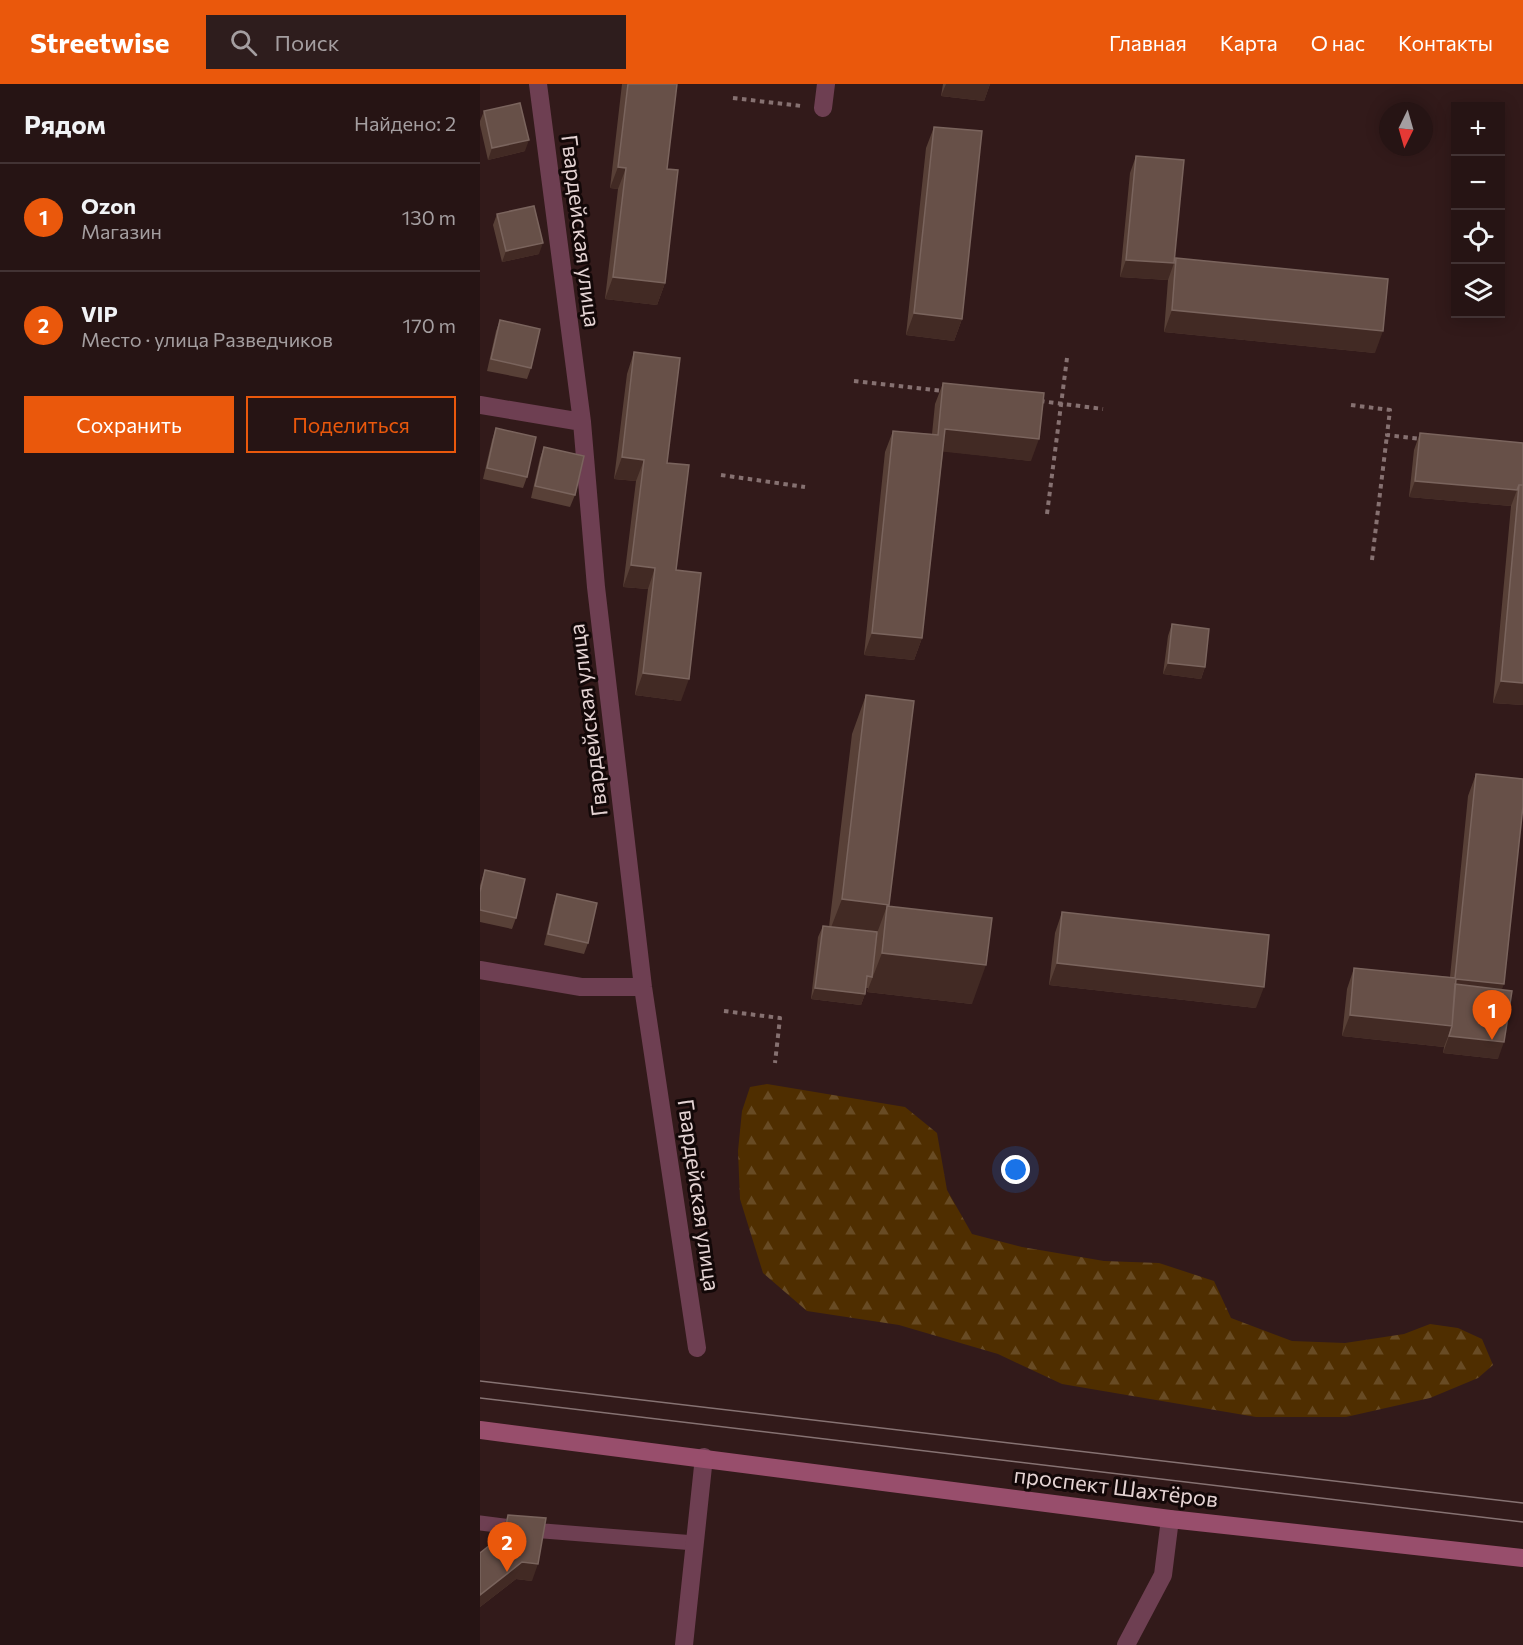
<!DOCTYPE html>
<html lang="ru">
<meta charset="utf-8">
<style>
:root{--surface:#261414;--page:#2e1d1d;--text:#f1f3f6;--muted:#a49ea0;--line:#423334;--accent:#ea580c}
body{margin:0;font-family:Commissioner,sans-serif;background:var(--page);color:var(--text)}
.controls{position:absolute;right:18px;top:18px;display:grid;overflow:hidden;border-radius:0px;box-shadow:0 3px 15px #0003}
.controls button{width:54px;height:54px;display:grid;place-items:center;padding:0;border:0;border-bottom:2px solid var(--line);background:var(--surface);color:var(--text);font:30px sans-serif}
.compass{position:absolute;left:899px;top:18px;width:54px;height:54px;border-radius:50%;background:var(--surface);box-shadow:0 3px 15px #0003;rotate:185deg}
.you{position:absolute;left:536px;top:1086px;width:21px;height:21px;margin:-15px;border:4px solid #fff;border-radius:50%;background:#1a73e8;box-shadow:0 0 0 9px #1a73e833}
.badge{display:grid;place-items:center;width:39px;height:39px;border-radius:50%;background:var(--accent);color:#fff;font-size:20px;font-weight:700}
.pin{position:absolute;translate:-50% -50px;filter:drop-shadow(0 2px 3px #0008)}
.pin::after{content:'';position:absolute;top:32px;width:21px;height:18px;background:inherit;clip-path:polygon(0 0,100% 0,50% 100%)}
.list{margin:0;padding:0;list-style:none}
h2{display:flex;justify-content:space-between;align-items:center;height:78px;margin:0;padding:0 24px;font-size:26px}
h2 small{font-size:20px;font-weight:400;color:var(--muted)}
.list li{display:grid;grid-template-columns:39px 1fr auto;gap:18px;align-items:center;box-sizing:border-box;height:108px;padding:0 24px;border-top:2px solid var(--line)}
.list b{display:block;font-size:22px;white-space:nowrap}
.list p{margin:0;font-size:20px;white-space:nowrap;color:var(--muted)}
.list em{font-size:20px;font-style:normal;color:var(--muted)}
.actions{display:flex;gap:12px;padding:18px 24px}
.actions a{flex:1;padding:14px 0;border:2px solid var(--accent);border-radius:0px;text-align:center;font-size:21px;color:var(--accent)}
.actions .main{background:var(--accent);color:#fff}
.icon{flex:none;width:33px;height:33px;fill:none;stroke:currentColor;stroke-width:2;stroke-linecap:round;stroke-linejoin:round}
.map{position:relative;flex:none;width:1043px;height:1561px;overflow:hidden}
header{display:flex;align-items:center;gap:36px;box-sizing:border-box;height:84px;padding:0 30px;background:var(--accent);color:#fff}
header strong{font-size:28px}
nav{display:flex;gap:33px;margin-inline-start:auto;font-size:21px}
.search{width:420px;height:54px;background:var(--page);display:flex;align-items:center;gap:15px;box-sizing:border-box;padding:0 21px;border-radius:0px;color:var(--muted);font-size:22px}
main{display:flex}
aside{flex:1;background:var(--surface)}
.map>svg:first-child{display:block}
.forest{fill:url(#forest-firs)}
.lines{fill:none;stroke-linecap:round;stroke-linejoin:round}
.path{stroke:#867171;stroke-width:4;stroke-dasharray:4.5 4.5;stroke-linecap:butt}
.service{stroke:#6e3f52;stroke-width:15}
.minor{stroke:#6e3f52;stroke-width:18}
.secondary{stroke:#984e6c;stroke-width:18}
.tram{stroke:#867272;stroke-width:1.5}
.wall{fill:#584037}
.shaded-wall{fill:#422a24}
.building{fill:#675048;stroke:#7a645d;stroke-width:1.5}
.labels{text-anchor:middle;stroke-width:6;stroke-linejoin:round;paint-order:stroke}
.street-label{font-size:22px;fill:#e4d3d3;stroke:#130808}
</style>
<header>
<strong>Streetwise</strong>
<div class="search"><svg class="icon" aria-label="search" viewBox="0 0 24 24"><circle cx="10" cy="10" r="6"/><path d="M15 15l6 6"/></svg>Поиск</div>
<nav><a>Главная</a><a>Карта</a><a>О нас</a><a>Контакты</a></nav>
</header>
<main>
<aside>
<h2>Рядом<small>Найдено: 2</small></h2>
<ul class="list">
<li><span class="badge">1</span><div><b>Ozon</b><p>Магазин</p></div><em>130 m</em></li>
<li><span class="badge">2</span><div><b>VIP</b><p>Место · улица Разведчиков</p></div><em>170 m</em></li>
</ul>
<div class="actions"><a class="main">Сохранить</a><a>Поделиться</a></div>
</aside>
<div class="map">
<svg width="1043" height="1561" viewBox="0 0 1043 1561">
<defs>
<pattern id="forest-firs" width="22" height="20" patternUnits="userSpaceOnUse" patternTransform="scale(1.5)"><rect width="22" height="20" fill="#4f2e00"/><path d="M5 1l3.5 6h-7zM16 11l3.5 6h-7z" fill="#684b24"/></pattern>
</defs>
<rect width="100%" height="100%" fill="#321a1a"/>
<path class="forest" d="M287,1000L425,1023L457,1049L467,1106L492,1150L542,1163L624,1177L679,1179L734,1197L751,1234L812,1257L865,1259L924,1250L950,1240L978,1244L1002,1255L1013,1281L998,1294L950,1314L866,1333H776L582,1300L518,1270L419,1241L327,1227L283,1189L260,1115L258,1067L262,1027L270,1003Z"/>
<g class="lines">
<path class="path" d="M253,14L321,22
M374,297L463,307
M560,317L623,325
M871,321L910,326L907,351L941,355
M241,391L325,403
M567,430L587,274
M892,476L907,351
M244,927L300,934L295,979"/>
<path class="service" d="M0,1439L64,1447L215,1459"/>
<path class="minor" d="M58,0L102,338L116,503L163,903L217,1264
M343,24L346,0
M0,321L102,338
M0,886L101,903H163
M204,1561L224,1373
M646,1561L683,1491L690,1435"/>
<path class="secondary" d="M0,1346L690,1435L1043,1474"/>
<path class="tram" d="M0,1297L1043,1419
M0,1314L1043,1438"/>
</g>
<path class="wall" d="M142,0H197L187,85L185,199L177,221L125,215L138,105L130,104Z
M463,0H510L504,17L461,12Z
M4,27L45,67L8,76L0,41V37Z
M454,43L482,235L474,257L426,251L446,64Z
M656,72L694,179L696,174L895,269L684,248L688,196L640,193L650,89Z
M17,130L59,170L22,178L13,141Z
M20,236L51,284L47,295L7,287L16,247Z
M154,268L187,379L196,486L201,617L155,611L168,505L143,503L156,397L134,395L147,290Z
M463,299L551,377L463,367L442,554L434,576L384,571L405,368L413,347L452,350L455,320Z
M16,344L47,393L43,404L3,395L12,356Z
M940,349L1043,359V621L1013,619L1031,422L929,413L934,366Z
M64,363L95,411L90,423L51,414L60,374Z
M692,540L725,583L721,595L683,590L688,552Z
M386,611L409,822L492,920L387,908L388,904H386L385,910L381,921L331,915L338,853L343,842L349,843L372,650Z
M996,690L1022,905L1018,975L963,969L964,963L862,952L867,905L874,884L970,893L988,712Z
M5,786L36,834L32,845L0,838V801Z
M77,810L108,859L104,870L64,861L73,822Z
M582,828L776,924L569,901L575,849Z
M28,1431L52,1497L36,1495L0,1523V1469L21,1454L22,1447Z"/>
<path class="shaded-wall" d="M466,0H510L504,17L461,12Z
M49,56L45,67L8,76L12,64Z
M138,83L146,84L138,105L130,104Z
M63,159L59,170L22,178L26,167Z
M646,176L694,179L688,196L640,193Z
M133,193L185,199L177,221L125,215Z
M692,226L903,247L895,269L684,248Z
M434,229L482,235L474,257L426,251Z
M465,345L559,355L551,377L457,367Z
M142,373L164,376L156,397L134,395Z
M935,397L1037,406L1031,422L929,413Z
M151,481L175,484L168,505L143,503Z
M392,549L442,554L434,576L384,571Z
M688,579L725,583L721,595L683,590Z
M163,589L209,595L201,617L155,611Z
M1021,597L1043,599V621L1013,619Z
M362,815L409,821L407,822L393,860L347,854Z
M402,869L506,881L492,920L387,908Z
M577,879L784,903L776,924L569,901Z
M976,895L1024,900L1016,922L973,917Z
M335,904L385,910L381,921L331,915Z
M870,931L972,942L964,963L862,952Z
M969,952L1024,958L1018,975L963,969Z
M42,1478L58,1480L52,1497L36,1495L0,1523V1511Z"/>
<path class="building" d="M148,0H197L187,85L198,86L185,199L133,193L146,84L138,83Z
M40,19L49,56L12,64L4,27Z
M454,43L502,47L482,235L434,229Z
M656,72L704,76L694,179L646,176Z
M54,122L63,159L26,167L17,130Z
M696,174L908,195L903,247L692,226Z
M20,236L60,245L51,284L11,275Z
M154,268L200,274L187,379L209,381L196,486L221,489L209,595L163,589L175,484L151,481L164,376L142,373Z
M463,299L564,309L559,355L465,345L442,554L392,549L413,347L458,351Z
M16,344L56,353L47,393L7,384Z
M940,349L1043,359V401H1039L1037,406L935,397Z
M64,363L104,372L95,411L55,402Z
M1039,401H1043V599L1021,597Z
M692,540L729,545L725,583L688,579Z
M386,611L434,617L409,821L362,815Z
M996,690L1043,695V722L1024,900L976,895L972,942L870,931L874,884L975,894Z
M5,786L45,795L36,834L0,826V808Z
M77,810L117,819L108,859L68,850Z
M407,822L512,834L506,881L402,869Z
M582,828L789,851L784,903L577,879Z
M343,842L397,848L392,893L387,892L385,910L335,904Z
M975,900L1032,907L1024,958L969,952L972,942Z
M28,1431L66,1434L58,1480L42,1478L0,1511V1469L20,1453L23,1458Z"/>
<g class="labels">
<g class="street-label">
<text transform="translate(101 147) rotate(83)" y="8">Гвардейская улица</text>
<text transform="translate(108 636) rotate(-97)" y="8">Гвардейская улица</text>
<text transform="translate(219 1111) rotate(82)" y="8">Гвардейская улица</text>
<text transform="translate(636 1403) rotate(7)" y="8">проспект Шахтёров</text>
</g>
</g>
</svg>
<div class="controls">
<button>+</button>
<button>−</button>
<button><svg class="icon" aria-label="locate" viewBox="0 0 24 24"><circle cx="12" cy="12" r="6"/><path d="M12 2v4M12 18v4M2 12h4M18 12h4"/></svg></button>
<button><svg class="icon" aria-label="layers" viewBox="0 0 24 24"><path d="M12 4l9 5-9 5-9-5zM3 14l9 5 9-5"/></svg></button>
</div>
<svg class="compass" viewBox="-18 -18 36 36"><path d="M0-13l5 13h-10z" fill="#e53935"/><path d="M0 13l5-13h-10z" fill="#a49ea0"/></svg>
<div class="you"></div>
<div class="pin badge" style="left:1012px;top:956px">1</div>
<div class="pin badge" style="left:27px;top:1488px">2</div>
</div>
</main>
